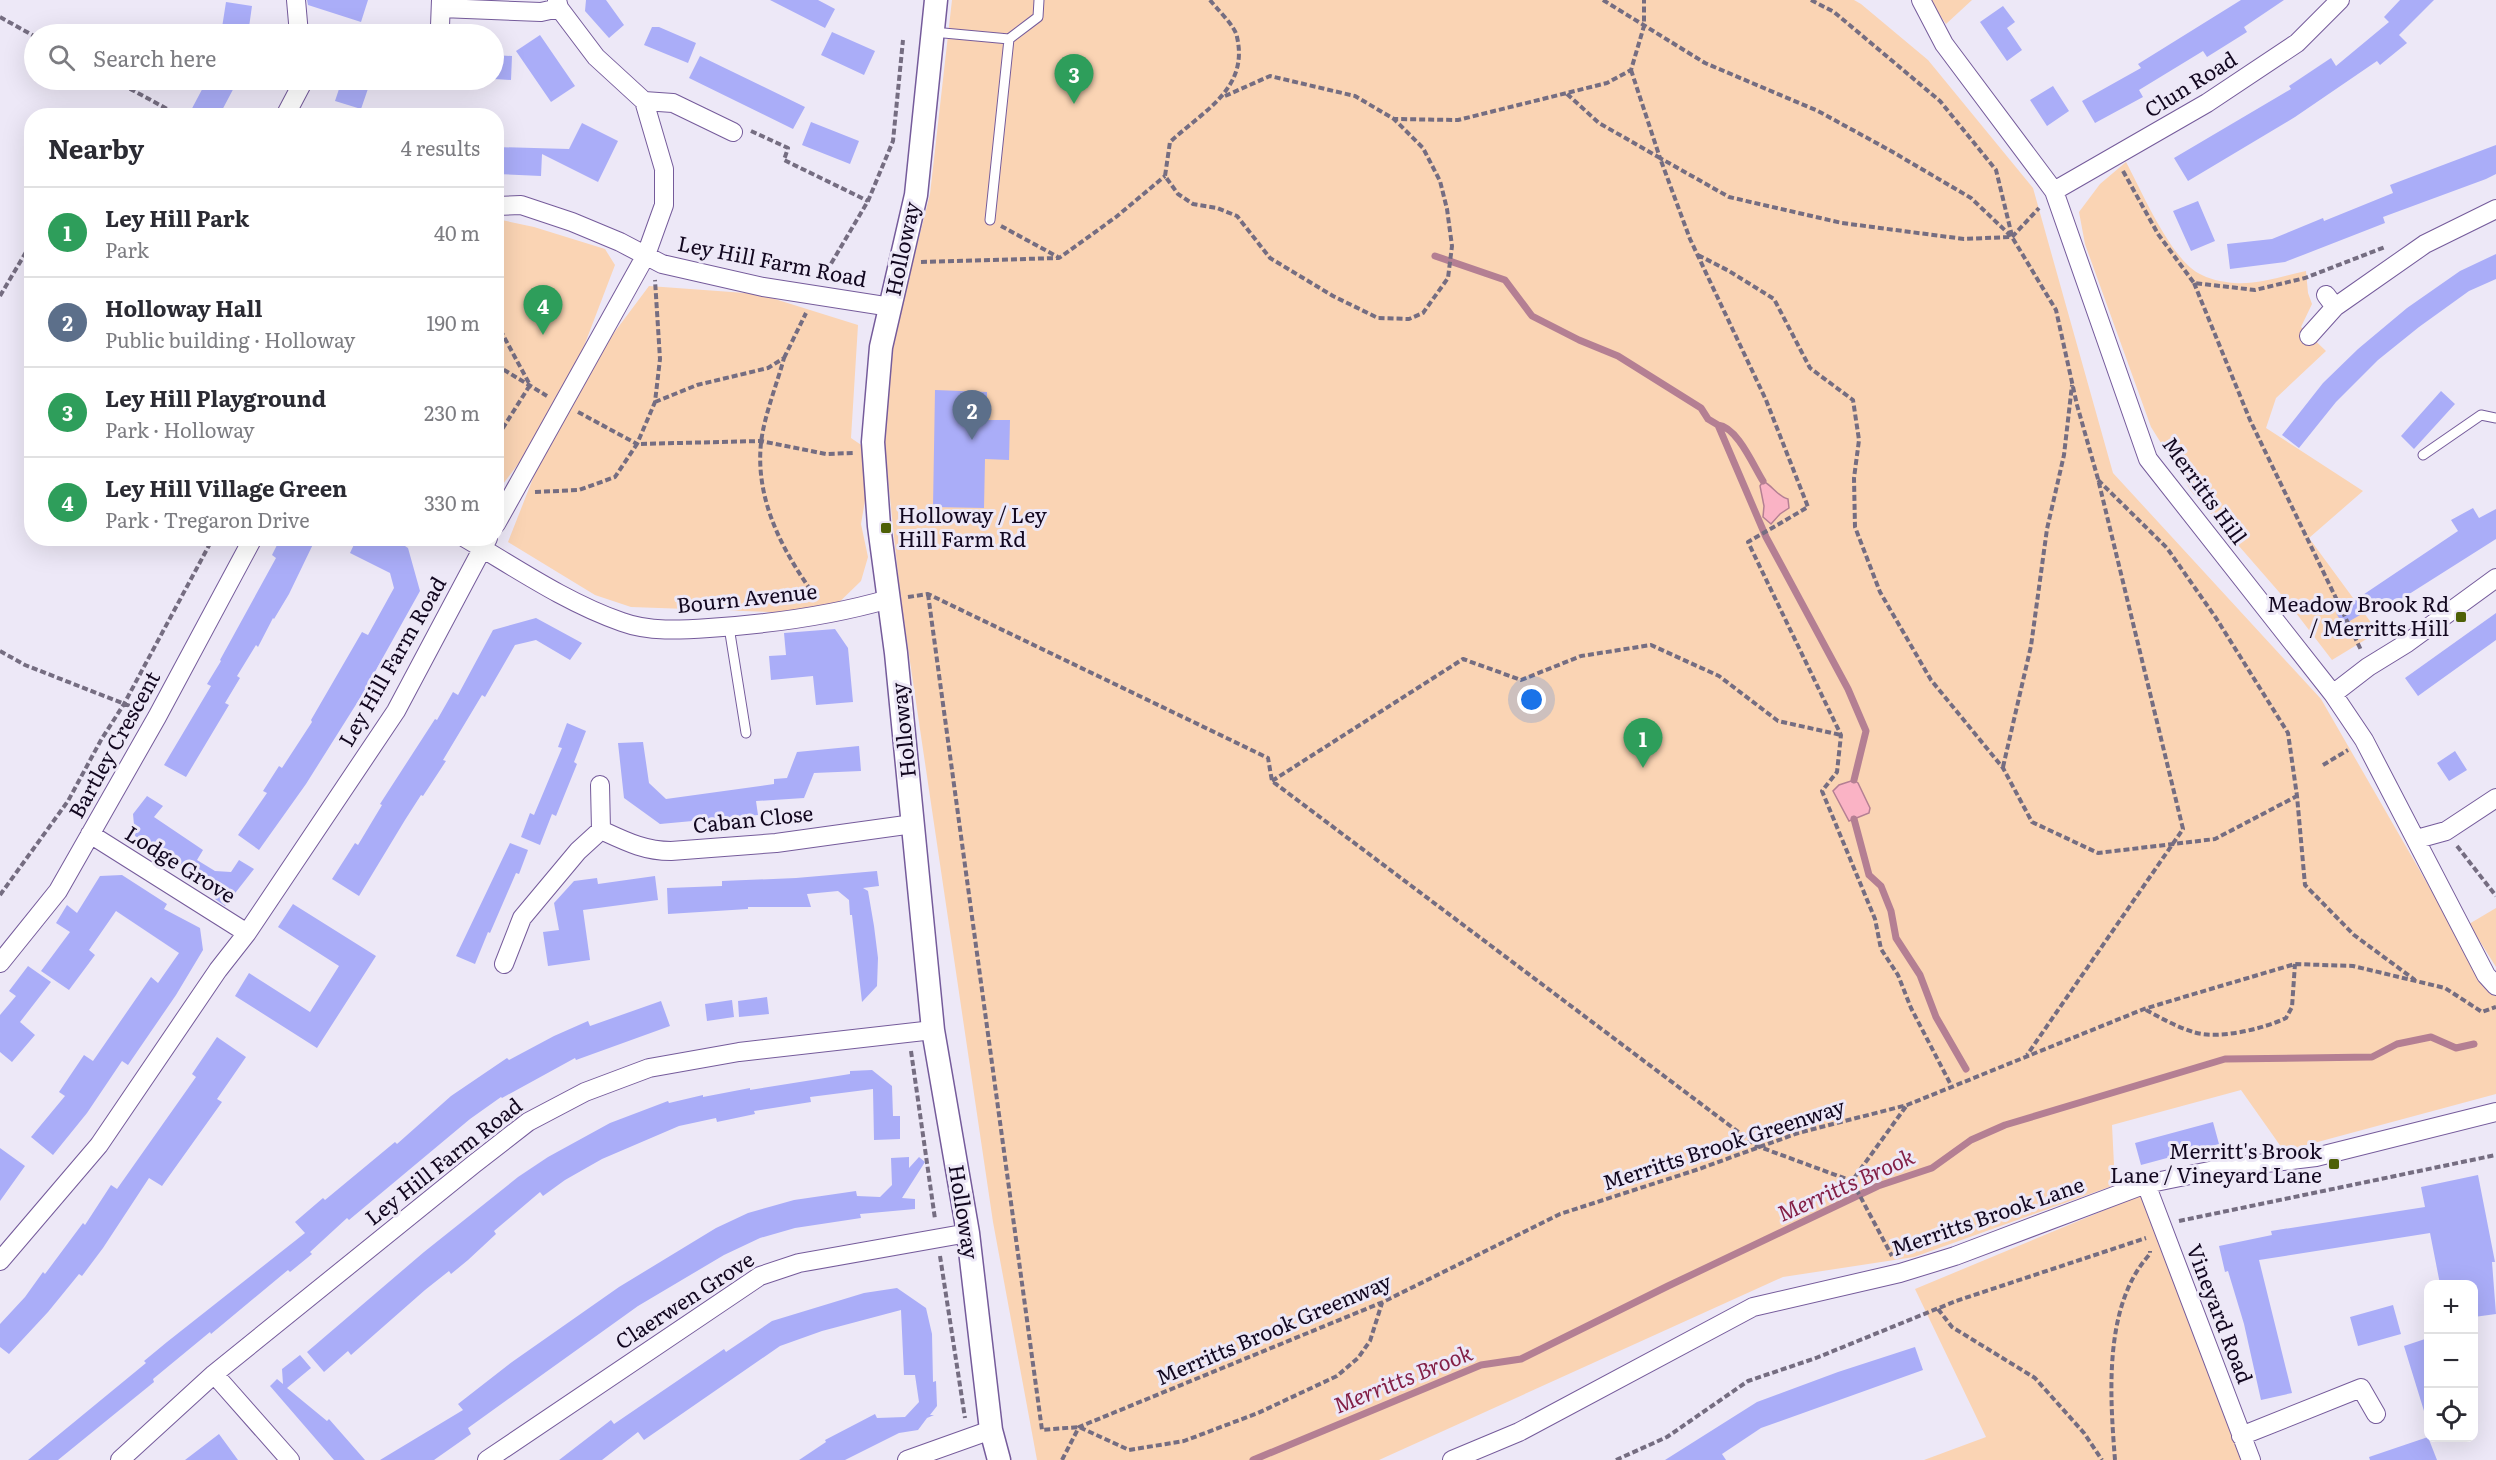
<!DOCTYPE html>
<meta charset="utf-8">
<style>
:root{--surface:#fff;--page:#f7f7f7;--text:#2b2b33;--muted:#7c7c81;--line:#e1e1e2;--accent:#2563eb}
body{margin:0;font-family:Literata,serif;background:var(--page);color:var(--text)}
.controls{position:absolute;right:18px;bottom:18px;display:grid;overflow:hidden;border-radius:12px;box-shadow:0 6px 24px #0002}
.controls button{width:54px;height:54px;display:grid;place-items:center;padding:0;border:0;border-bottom:2px solid var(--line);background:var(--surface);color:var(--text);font:30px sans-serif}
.you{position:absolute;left:1532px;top:700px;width:21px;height:21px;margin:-15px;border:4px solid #fff;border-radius:50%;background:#1a73e8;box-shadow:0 0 0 9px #1a73e833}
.badge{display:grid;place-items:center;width:39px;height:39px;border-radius:50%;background:var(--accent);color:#fff;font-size:20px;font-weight:700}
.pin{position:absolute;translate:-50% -50px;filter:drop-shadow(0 2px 3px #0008)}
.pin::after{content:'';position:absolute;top:32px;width:21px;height:18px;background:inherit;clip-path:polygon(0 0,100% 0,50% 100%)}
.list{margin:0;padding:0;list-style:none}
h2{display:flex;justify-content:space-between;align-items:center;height:78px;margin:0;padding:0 24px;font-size:26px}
h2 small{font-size:20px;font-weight:400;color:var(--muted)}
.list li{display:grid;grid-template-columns:39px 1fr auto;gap:18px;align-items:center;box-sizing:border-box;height:90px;padding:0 24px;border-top:2px solid var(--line)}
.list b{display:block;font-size:22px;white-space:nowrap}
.list p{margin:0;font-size:20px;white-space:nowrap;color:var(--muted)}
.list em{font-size:20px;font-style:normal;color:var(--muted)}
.icon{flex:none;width:33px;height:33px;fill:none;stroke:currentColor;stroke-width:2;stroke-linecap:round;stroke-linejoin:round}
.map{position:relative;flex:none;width:2496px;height:1460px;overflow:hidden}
.search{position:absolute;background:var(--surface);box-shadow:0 6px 24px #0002;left:24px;top:24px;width:480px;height:66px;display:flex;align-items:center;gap:15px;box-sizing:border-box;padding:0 21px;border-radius:33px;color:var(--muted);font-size:22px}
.panel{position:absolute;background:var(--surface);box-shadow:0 6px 24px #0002;left:24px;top:108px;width:480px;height:438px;border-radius:24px}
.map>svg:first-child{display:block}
.green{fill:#fad4b4}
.water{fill:#fab3c5;stroke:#b47f93;stroke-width:1.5}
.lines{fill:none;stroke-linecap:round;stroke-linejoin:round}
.stream{stroke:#b47f93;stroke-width:7}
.building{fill:#aaadf8}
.service-casing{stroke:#755b9b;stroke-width:11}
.minor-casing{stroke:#755b9b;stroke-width:20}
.tertiary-casing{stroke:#755b9b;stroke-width:25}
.path{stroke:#756d81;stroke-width:4;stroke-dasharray:6 3;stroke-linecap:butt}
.service{stroke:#fff;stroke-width:9}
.minor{stroke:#fff;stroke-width:18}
.tertiary{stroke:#fff;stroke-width:22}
.poi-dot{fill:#4e6007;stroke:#ede8f7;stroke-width:2}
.labels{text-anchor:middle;stroke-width:6;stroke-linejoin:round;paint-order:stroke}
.street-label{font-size:21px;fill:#12071f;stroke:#ede8f7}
.poi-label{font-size:21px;fill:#12071f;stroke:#ede8f7;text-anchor:end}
.water-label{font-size:22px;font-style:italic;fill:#842047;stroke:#ede8f7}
</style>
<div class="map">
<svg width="2496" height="1460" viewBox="0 0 2496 1460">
<rect width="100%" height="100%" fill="#ede8f7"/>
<path class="green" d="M952,0H1854L1861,4L1928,60L2033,188L2113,473L2321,699L2484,982L2496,995V1094L2284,1151L2241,1090L2112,1125L2115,1185L1914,1257L1783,1277L1379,1460H1037L993,1222L900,594L884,440L894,337L930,194Z
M1929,0H1972L1946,24Z
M2126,162C2142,192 2170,257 2198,273C2208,279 2222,282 2234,283C2257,285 2283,276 2306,271L2308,293L2312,304L2301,327L2326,351L2276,398L2266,428L2363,491L2309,538L2378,632L2332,660L2286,600L2191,491L2151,427L2085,244L2079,212L2100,184Z
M497,219L534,227L605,249L615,265L563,401L649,286L759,294L858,325L851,438L873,453L861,524L868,557L861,581L827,614L631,607L595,595L508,542L561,407L497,492Z
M2496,908V967L2469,924Z
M2141,1195L2242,1460H1924L1986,1437L1915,1289Z"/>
<path class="water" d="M1763,481C1773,486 1777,496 1788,499L1789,508L1780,514L1771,524L1763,517L1764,506L1760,486Z
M1854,780L1858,783L1870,808L1869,813L1849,821L1833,791L1839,785Z"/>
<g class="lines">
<path class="stream" d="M1435,256L1505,280L1532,316L1579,340L1618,356L1701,408L1708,419L1718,425L1766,537L1848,689L1866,731L1854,780
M1718,425C1737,427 1753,465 1763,481
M1854,819L1869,875L1881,886L1891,911L1896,938L1920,975L1936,1017L1966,1069
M1253,1460L1481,1365L1521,1359L1668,1286L1878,1186L1932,1168L1971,1140L2005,1125L2225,1059L2372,1057L2397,1044L2431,1037L2456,1048L2474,1044"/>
</g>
<path class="building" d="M307,0H368L361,22L308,5Z
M586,0H606L624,25L609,38L585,11Z
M770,0H818L835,9L825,28Z
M2241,0H2284L2244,27L2247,32L2207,57L2203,51L2139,90L2143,97L2095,123L2082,101L2141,68L2138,64Z
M2400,0H2434L2399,35L2407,43L2380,65L2377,61L2295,117L2188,181L2174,158L2291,89L2289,86L2331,58L2336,66L2389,22L2384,17Z
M226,2L252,6L248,34H221Z
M2003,6L2015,22L2007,28L2022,50L2007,61L1980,22Z
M652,27H659L696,43L688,63L644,45Z
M832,32L875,51L864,75L821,55Z
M540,35L575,86L551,102L516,51Z
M494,55L512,56L511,80L494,79Z
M700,56L805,107L793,129L689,78Z
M207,80H238L219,116H188Z
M342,80H371L361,109L335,101Z
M2053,86L2069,111L2047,126L2030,100Z
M811,122L859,141L850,164L802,145Z
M582,123L618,141L598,182L542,154L541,176L496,174V147L569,149Z
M2496,145V174L2486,179L2383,217L2385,223L2285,262L2230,269L2227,244L2272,239L2323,218L2324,221L2393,193L2390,185Z
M2198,201L2215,241L2191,251L2173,211Z
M2496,254V279L2469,291L2419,327L2378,360L2336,402L2299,448L2282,435L2323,383L2358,349L2407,308L2460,271Z
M935,390L987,392V420H1010L1009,460L985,459L984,508L933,507Z
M2441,391L2455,404L2414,449L2401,436Z
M2473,508L2479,518L2496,509V539L2376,615L2372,608L2343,625L2336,613L2458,531L2451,520Z
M295,538H316L289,594L274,619L273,618L258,647L256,645L237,676L240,678L225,703L229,705L186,777L164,765L211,686L207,684L221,661L220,660L276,558L272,555L280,539L292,543Z
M357,538H393L408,548L420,591L362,695L306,784L259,850L238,835L267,793L263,791L279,766L282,768L312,722L311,720L362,632L368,635L394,588L390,573L350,553Z
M2496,613V640L2418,696L2405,678Z
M536,618L582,643L570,660L536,640L515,645L485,697L482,695L443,760L446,761L423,796L421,795L405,820L359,896L332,879L355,843L358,845L382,805L380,804L435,719L437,720L453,692L458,695L493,630Z
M835,629L848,648L853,702L816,705L813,676L771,680L769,656L786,655L784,633Z
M567,723L586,731L574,762L577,764L556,816L552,814L540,845L521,837L530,813L534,815L562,748L558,747Z
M643,742L649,783L666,799L774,784V779L787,778L797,752L859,746L861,771L814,773L804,798L756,801L758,815L660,824L624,798L618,743Z
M2455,751L2467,770L2449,781L2437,763Z
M147,796L163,806L154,817L203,850L197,860L215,871L231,872L239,860L254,869L225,906L215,899L219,892H216L197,879L169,857L135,836L133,814Z
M510,843L528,850L519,874L516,873L490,933L488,932L475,964L456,956Z
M877,871L879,886L863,888L868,891L874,926L878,958L877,986L862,1002L852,915H850L849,900L838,891L807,894L811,907H748V909L668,914L667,888L722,886V881L796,878Z
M122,875L167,904L164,909L200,928L203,950L176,995L128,1065L122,1061L87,1113L53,1155L31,1137L65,1096L59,1092L84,1055L93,1061L151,977L158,983L179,953L116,911L89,950L95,955L69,990L41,971L70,932L56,923L67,905L77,913L100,876Z
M655,876L658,900L583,910L590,960L548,966L543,932L559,930L554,903L574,881L597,878L598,884Z
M293,904L376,956L317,1048L235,996L249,973L310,1012L339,966L278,927Z
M28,966L51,982L20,1022L35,1035L12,1062L0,1052V1015L16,996L9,991Z
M767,997L769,1014L739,1017L738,1001Z
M732,1000L734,1017L707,1021L705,1004Z
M661,1001L670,1026L576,1060L575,1058L502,1098L501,1097L470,1119L349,1220L347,1218L310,1252L312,1254L290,1272L288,1270L211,1334L210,1332L153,1379L154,1382L58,1460H28L146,1363L144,1361L167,1342L305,1233L295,1222L323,1198L325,1200L395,1142L397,1144L451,1096L507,1058L509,1060L554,1036L588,1021L590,1026Z
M217,1037L246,1057L217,1099L222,1102L162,1186L149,1178L103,1248L82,1276L79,1274L48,1312L9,1354L0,1347V1324L25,1297L43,1272L45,1274L83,1223L85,1225L111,1185L117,1189L196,1077L192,1074Z
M872,1070L892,1086L893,1116H900V1139L874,1140L873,1089L810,1097L811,1102L754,1111L755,1114L717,1122L716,1118L679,1126L602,1159L565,1180L543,1196L540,1192L494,1231L496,1234L468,1260L451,1274L449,1271L425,1290L351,1355L348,1351L324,1372L307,1352L424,1252L518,1177L548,1157L610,1123L668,1101L669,1103L703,1095V1097L750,1088V1090L850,1074V1071Z
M2213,1122L2219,1144L2141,1165L2135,1143Z
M0,1148L25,1166L0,1201Z
M909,1157V1168L919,1157L925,1162L902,1198L915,1199V1209L860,1214L861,1218L795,1228L760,1238L724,1255L638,1306L468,1428L471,1434L434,1460H380L463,1410L458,1404L512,1362L619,1287L716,1228L748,1213L794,1200L856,1191L857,1196L880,1197L892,1185L891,1158Z
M2478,1175L2495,1262H2492L2496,1314L2474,1317V1284H2440L2430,1233L2259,1260L2292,1393L2261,1400L2244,1324L2228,1271L2225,1272L2219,1246L2272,1235L2271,1231L2425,1207L2421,1187Z
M897,1288L926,1308L932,1334L933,1382L936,1381L937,1406L930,1415H934L927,1418L918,1430L899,1433L845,1460H799L826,1442L825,1440L875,1414L877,1418L905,1417L919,1402L915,1375H904L901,1310L822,1331L780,1346L644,1440L638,1432L602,1460H559L611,1420L614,1424L724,1349L726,1352L772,1321L864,1293Z
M2393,1305L2401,1334L2358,1346L2350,1317Z
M2428,1338V1411H2424L2404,1346Z
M1915,1347L1923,1370L1761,1428L1722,1454L1726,1460H1665L1757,1402L1838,1372Z
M300,1355L311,1368L287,1388L327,1421L329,1419L365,1460H334L270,1386L277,1379L283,1384L282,1369Z
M219,1434L238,1460H185Z
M2428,1437L2437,1460H2370L2369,1457Z"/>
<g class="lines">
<g class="service-casing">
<path id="service" d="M933,32L1009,39L990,220
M1009,39L1038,17L1039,0
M2423,455L2481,415L2496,418
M729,627L746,733"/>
</g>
<g class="minor-casing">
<path id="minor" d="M296,0L299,34
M1921,0L1944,44L2054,191L2148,459L2333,694L2364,740L2486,975L2496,986
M441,8L541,12L559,8
M440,26L441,0
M644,101L673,103L733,132
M285,116L304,80
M2054,191L2207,103L2297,43L2340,0
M496,206L521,205L572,222L620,242L662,264L763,287L891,307
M2326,295L2335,307L2425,244L2496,209
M2309,336L2335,307
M496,524L646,255L664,205V169L644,101L596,57L559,8L557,0
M465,538C516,568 567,603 622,622C649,632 681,630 709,628C770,624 830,616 889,599
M2333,694L2368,667L2407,643L2496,578
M600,785L601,830
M90,834L247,933
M2417,839L2446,831L2496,798
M0,963L58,891L157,717L253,538
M504,964L522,918L578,851L601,830C625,841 644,851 671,851L776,843L913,824
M2146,1184L2251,1460
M0,1261L99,1145L218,970L247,933L396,711L488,538
M214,1374L290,1460
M2241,1436L2361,1388L2376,1414
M120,1460L214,1374L474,1164L528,1122L585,1092L649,1068L739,1052L933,1030
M487,1460L760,1276L799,1263L968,1233
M907,1460L991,1430
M1452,1460L1519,1432L1753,1307L1900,1273L1955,1256L2146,1184L2224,1168L2316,1157L2496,1112"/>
</g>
<g class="tertiary-casing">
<path id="tertiary" d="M936,0L916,195L881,347L873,442L879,526L896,653L933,1030L968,1233L991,1430L999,1460"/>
</g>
<path class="path" d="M1210,0C1216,8 1236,27 1237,37C1249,89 1203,111 1170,142L1165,176L1178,194L1193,204L1217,208L1237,216L1270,258L1333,296L1378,318L1409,319L1423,313L1448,278L1452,246L1447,209L1440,181L1423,148L1394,119
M1603,0L1705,63L1818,111L1891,151L1971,198L2012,237L2056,310L2077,405L2098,479L2183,829L2027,1055
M1811,0L1834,12L1940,101L1996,170L2012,236
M0,17L34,36
M1631,70L1660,158L1729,197L1842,223L1964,239L2012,237L2039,208
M114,80L180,116
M1567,94L1599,123L1660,158L1690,239L1766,400L1808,507L1748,542L1841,735L1837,772L1822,791L1875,919L1881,949L1898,975L1911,1008L1952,1087
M1225,96L1270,76L1355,96L1394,119L1458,120L1607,83L1631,70L1644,26V0
M751,131L788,148L784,160L868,201
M2123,171L2158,234L2194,283L2255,290L2305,278L2385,247
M1001,226L1058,257
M1698,255L1729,271L1774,299L1810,368L1853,400L1859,440L1854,478L1855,527L1880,592L1931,680L2003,768L2032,822L2098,853L2215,839L2297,796
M921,262L1059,258L1116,217L1165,176
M822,279L868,201L893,141L903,40
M2194,283L2250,420L2361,650
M0,296L32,242
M496,307L500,306V282
M496,322L530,385L496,439
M784,358L806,313
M496,365L547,396
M655,402L697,385L768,368L784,358C777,384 764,416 761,443C755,500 783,552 815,596
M578,412L637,444L655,402L660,359L655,280
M2098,480L2167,548L2216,618L2288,733L2297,796L2305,885L2354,935L2415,980
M535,492L579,490L615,477L637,444L761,441L826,454L853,453
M928,594L1042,1430L1079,1427L1129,1450L1184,1441L1258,1413L1337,1376L1358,1358L1370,1341L1382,1303
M908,597L928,594L1268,758L1272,781L1757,1146L1852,1181L1907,1105
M0,651L25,665L140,710
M2323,765L2348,750
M2003,767L2031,646L2047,529L2064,455L2072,385
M1272,781L1463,659L1521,680L1581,656L1651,645L1719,676L1778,721L1841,735
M2457,846L2496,896
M0,895L68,801L101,740L124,704L213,538
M2146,1010C2161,1018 2177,1027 2193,1032C2218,1040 2263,1029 2286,1018L2292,1007L2295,964
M911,1051L935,1219
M1852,1181L1892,1256
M2179,1221L2496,1155
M940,1256L965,1418
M1938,1309L1952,1327L2035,1378L2084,1433L2102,1460
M1062,1460L1079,1427L1383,1302L1560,1214L1699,1169L1798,1133L1907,1105L2144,1009L2187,996L2295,964L2353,966L2445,988L2482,1012L2496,1007
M1616,1460L1667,1437L1748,1381L1816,1358L1956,1301L2146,1238
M2115,1460C2110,1396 2103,1305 2150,1254V1251"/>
<use href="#service" class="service"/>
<use href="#minor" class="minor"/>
<use href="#tertiary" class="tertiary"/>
</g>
<g class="poi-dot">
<rect x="880" y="522" width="12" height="12" rx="3"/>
<rect x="2455" y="611" width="12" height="12" rx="3"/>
<rect x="2328" y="1158" width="12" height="12" rx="3"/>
</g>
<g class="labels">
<g class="street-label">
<text transform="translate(2191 85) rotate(-32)" y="7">Clun Road</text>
<text transform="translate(903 249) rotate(-78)" y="7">Holloway</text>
<text transform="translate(772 262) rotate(11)" y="7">Ley Hill Farm Road</text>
<text transform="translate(2204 491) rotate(54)" y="7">Merritts Hill</text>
<text transform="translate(747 599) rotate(-6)" y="7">Bourn Avenue</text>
<text transform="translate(393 662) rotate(-60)" y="7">Ley Hill Farm Road</text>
<text transform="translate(904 730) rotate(-96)" y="7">Holloway</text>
<text transform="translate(115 745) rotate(-61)" y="7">Bartley Crescent</text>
<text transform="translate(753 820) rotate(-6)" y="7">Caban Close</text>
<text transform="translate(180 865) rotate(32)" y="7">Lodge Grove</text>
<text transform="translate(1724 1145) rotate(-18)" y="7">Merritts Brook Greenway</text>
<text transform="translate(444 1162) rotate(-38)" y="7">Ley Hill Farm Road</text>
<text transform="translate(963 1212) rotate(81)" y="7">Holloway</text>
<text transform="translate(1988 1217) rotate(-19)" y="7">Merritts Brook Lane</text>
<text transform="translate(685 1301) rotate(-33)" y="7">Claerwen Grove</text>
<text transform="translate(2219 1314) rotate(69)" y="7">Vineyard Road</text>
<text transform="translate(1274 1330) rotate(-23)" y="7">Merritts Brook Greenway</text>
</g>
<g class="poi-label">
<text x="898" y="523" text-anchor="start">Holloway / Ley<tspan x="898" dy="24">Hill Farm Rd</tspan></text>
<text x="2449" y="612">Meadow Brook Rd<tspan x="2449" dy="24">/ Merritts Hill</tspan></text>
<text x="2322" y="1159">Merritt's Brook<tspan x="2322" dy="24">Lane / Vineyard Lane</tspan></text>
</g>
<g class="water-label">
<text transform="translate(1846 1185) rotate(-24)" y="8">Merritts Brook</text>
<text transform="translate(1403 1379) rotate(-22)" y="8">Merritts Brook</text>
</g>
</g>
</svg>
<div class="controls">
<button>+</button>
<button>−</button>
<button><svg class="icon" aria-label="locate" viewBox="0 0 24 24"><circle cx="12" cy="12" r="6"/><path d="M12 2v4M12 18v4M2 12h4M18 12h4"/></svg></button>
</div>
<div class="you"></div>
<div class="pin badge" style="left:1643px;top:768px;background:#2e9e5b">1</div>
<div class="pin badge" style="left:972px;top:440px;background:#5c6f8a">2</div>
<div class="pin badge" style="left:1074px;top:104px;background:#2e9e5b">3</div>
<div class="pin badge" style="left:543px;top:335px;background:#2e9e5b">4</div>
<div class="search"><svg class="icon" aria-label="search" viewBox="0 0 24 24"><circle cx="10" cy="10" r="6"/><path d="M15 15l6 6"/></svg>Search here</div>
<section class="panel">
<h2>Nearby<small>4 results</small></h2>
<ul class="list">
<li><span class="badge" style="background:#2e9e5b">1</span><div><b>Ley Hill Park</b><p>Park</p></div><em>40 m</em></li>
<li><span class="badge" style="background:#5c6f8a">2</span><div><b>Holloway Hall</b><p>Public building · Holloway</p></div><em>190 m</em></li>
<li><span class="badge" style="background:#2e9e5b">3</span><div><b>Ley Hill Playground</b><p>Park · Holloway</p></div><em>230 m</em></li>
<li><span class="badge" style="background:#2e9e5b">4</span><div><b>Ley Hill Village Green</b><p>Park · Tregaron Drive</p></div><em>330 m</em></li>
</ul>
</section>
</div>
